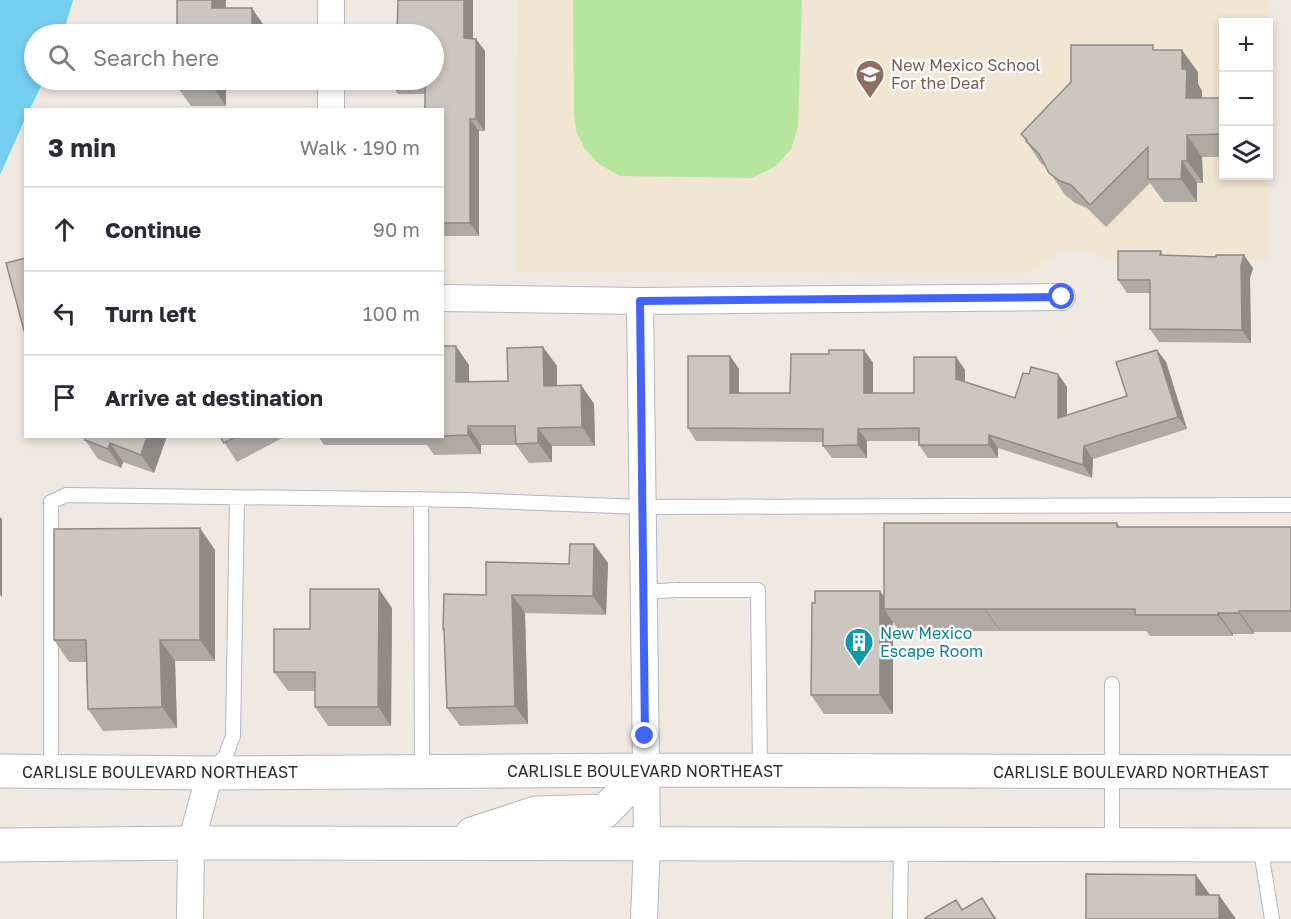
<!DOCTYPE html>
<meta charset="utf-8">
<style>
:root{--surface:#fff;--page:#f2f2f3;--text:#2b2b33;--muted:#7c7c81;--line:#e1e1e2}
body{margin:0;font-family:"Golos Text",sans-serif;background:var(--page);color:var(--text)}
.controls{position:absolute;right:18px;top:18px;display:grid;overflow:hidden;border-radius:0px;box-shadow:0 3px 9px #0003}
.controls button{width:54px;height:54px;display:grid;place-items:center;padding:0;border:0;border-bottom:2px solid var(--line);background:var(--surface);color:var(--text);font:30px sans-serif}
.stop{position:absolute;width:18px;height:18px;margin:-14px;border:4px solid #4264fb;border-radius:50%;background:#fff}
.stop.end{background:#4264fb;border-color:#fff;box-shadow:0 2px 6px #0008}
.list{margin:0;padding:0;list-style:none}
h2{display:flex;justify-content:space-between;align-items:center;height:78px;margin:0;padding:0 24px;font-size:26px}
h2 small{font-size:20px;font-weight:400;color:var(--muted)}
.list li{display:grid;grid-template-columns:39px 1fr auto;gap:18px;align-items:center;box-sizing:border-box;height:84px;padding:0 24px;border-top:2px solid var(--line)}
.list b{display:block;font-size:22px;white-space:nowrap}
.list em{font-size:20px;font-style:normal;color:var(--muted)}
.icon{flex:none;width:33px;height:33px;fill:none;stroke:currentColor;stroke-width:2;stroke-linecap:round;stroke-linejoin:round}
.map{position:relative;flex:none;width:1291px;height:919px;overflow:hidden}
.search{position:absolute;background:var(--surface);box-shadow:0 3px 9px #0003;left:24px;top:24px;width:420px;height:66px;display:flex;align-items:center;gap:15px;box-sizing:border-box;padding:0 21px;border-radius:33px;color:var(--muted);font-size:22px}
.panel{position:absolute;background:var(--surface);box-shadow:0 3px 9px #0003;left:24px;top:108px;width:420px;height:330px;border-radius:0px}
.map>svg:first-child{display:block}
.education{fill:#f0e6d1}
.green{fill:#b6e59e}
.water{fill:#75cff0}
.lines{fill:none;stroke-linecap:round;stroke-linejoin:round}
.lane-casing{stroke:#b4b7c1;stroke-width:16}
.street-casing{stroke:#b4b7c1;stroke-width:28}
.secondary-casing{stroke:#b4b7c1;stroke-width:35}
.lane{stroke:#fff;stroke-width:14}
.street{stroke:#fff;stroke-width:26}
.secondary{stroke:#fff;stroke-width:33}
.wall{fill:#afaba4}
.shaded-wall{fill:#8e8b86}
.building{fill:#cbc7bf;stroke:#8e8b86;stroke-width:1.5}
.route{stroke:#4264fb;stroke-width:8}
.labels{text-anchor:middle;stroke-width:4.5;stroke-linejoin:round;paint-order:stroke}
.education-label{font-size:16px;fill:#785e54;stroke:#fff;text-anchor:start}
.culture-label{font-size:16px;fill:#0d838f;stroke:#fff;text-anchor:start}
.street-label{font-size:16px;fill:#2e2e2e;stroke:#fff}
</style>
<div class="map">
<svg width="1291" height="919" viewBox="0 0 1291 919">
<rect width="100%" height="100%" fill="#efe9e1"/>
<path class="education" d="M518,0H1268V22H1224V176H1268L1269,260L1111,262L1089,251L1063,250L1028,273L515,272Z"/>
<path class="green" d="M573,0H802L798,126L791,149L776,166L752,178L620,176L599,164L585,149L576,131L574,114Z"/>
<path class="water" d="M0,0H73L63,34H34V80H44L30,109L26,110L25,119L0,175Z"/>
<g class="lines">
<g class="lane-casing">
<path id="lane" d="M421,499L422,772
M643,592L677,590H758L760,770
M1112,684V845
M213,770L226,755L233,736L237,497
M51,772V502L66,495L465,500L642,507L1291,505
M1260,845L1272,919
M900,919L901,844"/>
</g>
<g class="street-casing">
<path id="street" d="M331,34V0
M331,110V80
M442,298L640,301L1062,297
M640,301L647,843L644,919
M190,919L191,843L210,773"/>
</g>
<g class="secondary-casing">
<path id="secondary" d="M0,771L210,773L645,770L1291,772
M472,834L536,813L605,811L645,770
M0,845L191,843L1291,845"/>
</g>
<use href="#lane" class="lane"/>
<use href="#street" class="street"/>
<use href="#secondary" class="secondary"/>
</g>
<path class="wall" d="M473,0V39H476L485,51V131H479V236H442V110L425,94H398L389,81L434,80Z
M1156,50L1198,72V84L1202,91V98H1224V157H1202L1203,183H1197V202H1164L1150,183L1106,227L1087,208L1075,203L1065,195L1047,168L1041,163L1021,134Z
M177,80H226V106H191L177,87Z
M1161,251L1163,256L1253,268L1250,278L1251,343L1159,342L1150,329V293H1127L1118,280Z
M442,346L469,365V381H508L543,347L557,366V386L581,385L594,404L595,446H552V462L529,463L516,445H481V454L434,455L427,445H324L318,436H442Z
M864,350L873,363V393H914L956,357L965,370V382L1015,398L1029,374H1058L1067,387V415L1127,396L1157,350L1166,362L1187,429L1093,459L1092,478L998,448V458H928L919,445V441H867V458H832L823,446V442L696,441L688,428L730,356L739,369V393H790L829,354Z
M167,436L154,473L123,462L121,468L98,459L85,440Z
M220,436H286L237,462Z
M1117,523L1120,527H1291V632H1254V634H1233V636H1150L1146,631H899L893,622V714H824L811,695L815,603L880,591L884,597Z
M594,544L608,563L606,615L525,613L528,724L460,726L447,708L444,631L443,629L486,595L569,564Z
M215,550V661H175L177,728L103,731L88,709L86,662H69L54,640Z
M392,608L391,726H328L315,707V691H288L274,672L310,629Z"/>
<path class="shaded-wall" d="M212,0H226L225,27L212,8Z
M464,0H473V51L464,38Z
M252,8L265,27V34H252Z
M476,39L485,51V131L476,119Z
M1182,50L1198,72V84L1202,91V120L1186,98L1182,69Z
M213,80H226V106L213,87Z
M470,119L479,131V236L470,223Z
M1187,135L1202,157L1203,183L1187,161Z
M1182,161L1197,183V202L1181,179Z
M1244,255L1253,268L1250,278L1251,343L1242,330L1241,266Z
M456,346L469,365V400L456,382Z
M543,347L557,366V405L544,386Z
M864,350L873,363V406L864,393Z
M1157,350L1166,362L1187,429L1178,417Z
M730,356L739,369V405L730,393Z
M956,357L965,370V391L956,379Z
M1058,374L1067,387V430L1058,418Z
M581,385L594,404L595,446L582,427Z
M468,426L481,445V454L468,435Z
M538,428L552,446V462L538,443Z
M858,429L867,441V458L858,445Z
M989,435L998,448V458L989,445Z
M147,436H167L154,473L141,455Z
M110,443L123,462L121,468L108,449Z
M1084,446L1093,459L1092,478L1083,465Z
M0,517L2,519V597L0,595Z
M200,528L215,550V661L200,640Z
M594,544L608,563L606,615L593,596Z
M379,589L392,608L391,726L378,707Z
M880,591L892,609H884L893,622V714L880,695Z
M512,595L525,613L528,724L515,706Z
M985,609L1000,630V631L985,610Z
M1239,611L1254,632V634L1239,613Z
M1218,613L1233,634V636L1218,615Z
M160,640L175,661L177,728L162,707Z
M1196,875L1213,899L1196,895Z
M1219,895L1236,919H1219Z
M982,898L995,917L997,919H995Z"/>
<path class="building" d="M177,0H212V8H252V34H177Z
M398,0H464V38L476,39V119H470V223H442V110H425V81H389V80H434V34H397Z
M1071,45H1153V50H1182V69H1187L1186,98H1224V134L1187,135V161H1182L1181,179H1148V147L1090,205L1071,185L1060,181L1049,173L1039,154L1026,141L1027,140L1021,134L1071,82Z
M177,80H213V87H177Z
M1118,251H1161L1160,255L1216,257V255H1244L1241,266L1242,330L1150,329V280H1118Z
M26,258V334H25L6,263Z
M442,346H456V382L508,381L507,348L543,347L544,386L581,385L582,427L538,428V443L516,444L515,426H468V435L442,436Z
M829,350H864V393H914V357H956V379L1015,398L1023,373L1029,374L1031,367L1058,374V418L1127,396L1116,362L1157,350L1178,417L1084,446L1083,465L989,435V445H919V428L858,429V445L823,446V429L688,428V356H730V393H790L791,354H829Z
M86,436H147L141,455L110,443L108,449L85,440Z
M220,436H237L224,443Z
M884,523H1117V527H1291V611H1239V613H1218V615H1135V609H884Z
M200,528V640H160L162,707L88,709L86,640H54V529Z
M570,544H594L593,596L512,595L515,706L447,708L444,629H443L444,594L486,595V562L569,564Z
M310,589H379L378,707H315V672H274V629H310Z
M815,591H880V695H811L812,603H815Z
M1086,874L1196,875V895H1219V919H1086Z
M982,898L995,919H925V918L956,900L962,910Z"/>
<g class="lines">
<path class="route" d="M645,736L640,301L1062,297"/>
</g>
<defs>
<g id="school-pin" transform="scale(1.5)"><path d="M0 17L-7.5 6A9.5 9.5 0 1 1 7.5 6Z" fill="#8d6e63" stroke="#fff"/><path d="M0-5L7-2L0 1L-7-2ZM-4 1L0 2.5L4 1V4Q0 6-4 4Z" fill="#fff"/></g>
<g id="building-pin" transform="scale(1.5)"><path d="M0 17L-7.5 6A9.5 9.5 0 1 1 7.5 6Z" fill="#0f9aa8" stroke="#fff"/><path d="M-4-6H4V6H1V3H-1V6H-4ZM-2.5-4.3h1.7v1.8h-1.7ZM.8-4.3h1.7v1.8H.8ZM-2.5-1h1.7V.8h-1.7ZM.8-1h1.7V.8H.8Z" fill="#fff"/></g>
</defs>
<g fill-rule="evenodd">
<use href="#school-pin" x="870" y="74"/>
<use href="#building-pin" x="859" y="642"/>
</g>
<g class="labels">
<g class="education-label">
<text x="891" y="71">New Mexico School<tspan x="891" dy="18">For the Deaf</tspan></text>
</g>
<g class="culture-label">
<text x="880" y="639">New Mexico<tspan x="880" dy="18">Escape Room</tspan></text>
</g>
<g class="street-label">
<text x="645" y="777">CARLISLE BOULEVARD NORTHEAST</text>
<text x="160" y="778">CARLISLE BOULEVARD NORTHEAST</text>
<text x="1131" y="778">CARLISLE BOULEVARD NORTHEAST</text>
</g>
</g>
</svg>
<div class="controls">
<button>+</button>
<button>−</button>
<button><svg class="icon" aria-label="layers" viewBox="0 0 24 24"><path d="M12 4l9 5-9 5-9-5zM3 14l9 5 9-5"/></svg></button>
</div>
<div class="stop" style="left:1062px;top:297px"></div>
<div class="stop end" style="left:645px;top:736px"></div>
<div class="search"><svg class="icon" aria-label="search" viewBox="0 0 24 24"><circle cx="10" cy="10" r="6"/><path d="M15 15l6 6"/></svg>Search here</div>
<section class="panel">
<h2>3 min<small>Walk · 190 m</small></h2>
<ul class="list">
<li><svg class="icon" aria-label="ahead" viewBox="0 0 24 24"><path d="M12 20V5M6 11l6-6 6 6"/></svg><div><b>Continue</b></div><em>90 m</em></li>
<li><svg class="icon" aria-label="left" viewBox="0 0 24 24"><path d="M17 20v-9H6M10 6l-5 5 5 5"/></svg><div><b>Turn left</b></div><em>100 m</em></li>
<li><svg class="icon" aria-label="arrive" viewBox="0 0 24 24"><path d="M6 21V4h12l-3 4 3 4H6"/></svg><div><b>Arrive at destination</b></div></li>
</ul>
</section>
</div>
